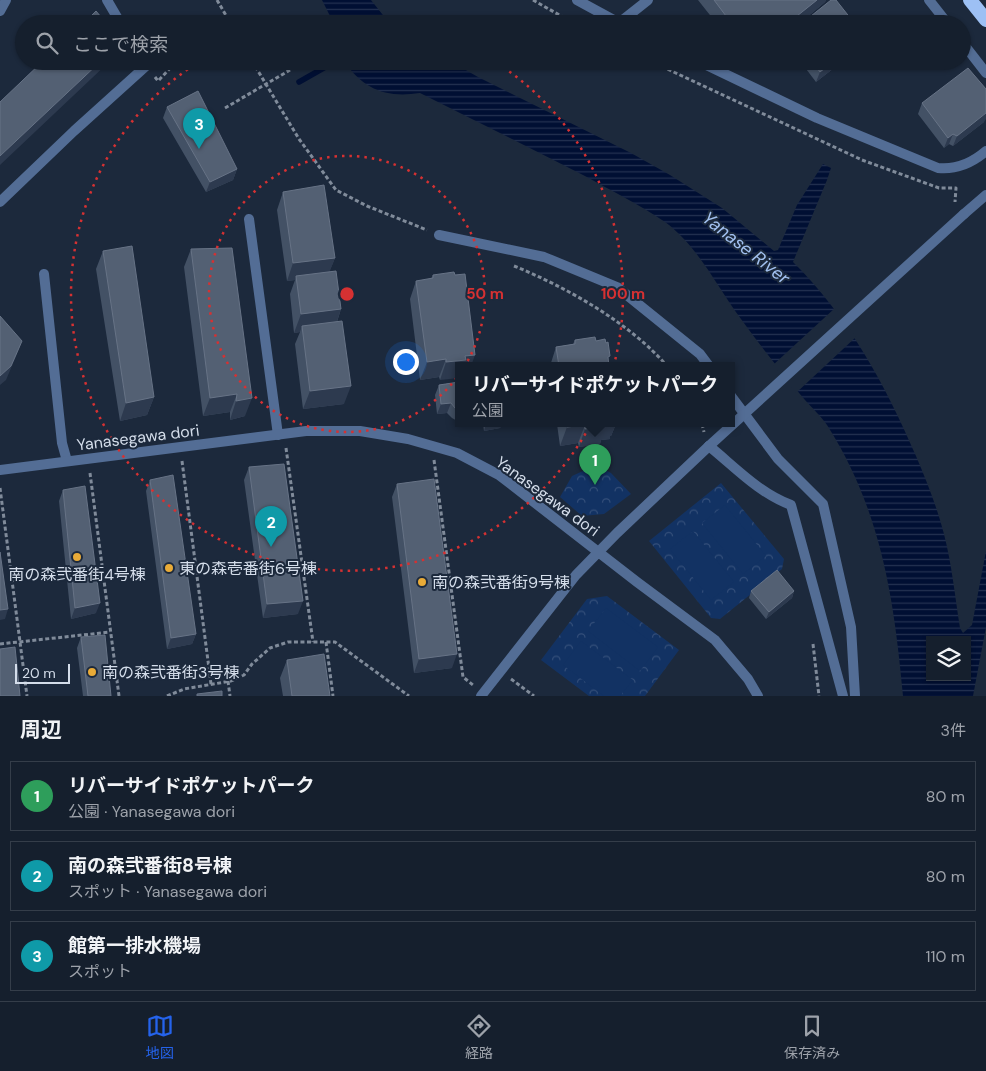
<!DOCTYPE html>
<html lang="ja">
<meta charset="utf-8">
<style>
:root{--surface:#151f2d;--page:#1e2735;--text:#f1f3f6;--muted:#9da2aa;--line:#343d49;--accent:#2563eb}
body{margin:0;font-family:"DM Sans","Noto Sans JP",sans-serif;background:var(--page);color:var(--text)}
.controls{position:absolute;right:15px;bottom:15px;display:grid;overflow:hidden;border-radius:0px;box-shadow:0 1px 4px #0004}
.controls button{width:45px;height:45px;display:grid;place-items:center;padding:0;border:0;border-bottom:1px solid var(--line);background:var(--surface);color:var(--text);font:25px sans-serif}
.scale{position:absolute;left:15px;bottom:12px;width:55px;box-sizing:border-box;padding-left:5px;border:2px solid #d4ddea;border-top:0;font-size:14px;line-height:18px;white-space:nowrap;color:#d4ddea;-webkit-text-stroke:4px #1c293c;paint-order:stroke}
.you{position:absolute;left:405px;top:361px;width:18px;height:18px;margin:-12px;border:4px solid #fff;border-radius:50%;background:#1a73e8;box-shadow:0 0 0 8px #1a73e833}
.badge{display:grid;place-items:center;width:32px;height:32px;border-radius:50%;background:var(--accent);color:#fff;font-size:16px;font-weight:700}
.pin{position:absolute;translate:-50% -41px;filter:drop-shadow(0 1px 2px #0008)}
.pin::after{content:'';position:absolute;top:26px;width:18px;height:15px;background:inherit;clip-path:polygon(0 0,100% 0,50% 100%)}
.popup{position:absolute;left:455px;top:362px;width:280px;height:65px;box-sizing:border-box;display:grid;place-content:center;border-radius:0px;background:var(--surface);filter:drop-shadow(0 1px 4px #0005);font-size:16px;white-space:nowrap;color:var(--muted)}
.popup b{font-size:19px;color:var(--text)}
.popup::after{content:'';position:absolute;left:50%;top:100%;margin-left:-10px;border:10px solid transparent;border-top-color:var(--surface)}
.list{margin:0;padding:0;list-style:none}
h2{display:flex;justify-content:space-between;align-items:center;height:65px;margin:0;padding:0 20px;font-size:21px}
h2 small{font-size:16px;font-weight:400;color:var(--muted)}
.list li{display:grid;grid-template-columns:32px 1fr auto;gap:15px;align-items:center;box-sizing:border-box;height:70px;margin:0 10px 10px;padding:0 10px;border:1px solid var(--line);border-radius:0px}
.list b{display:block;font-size:19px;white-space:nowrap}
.list p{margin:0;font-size:16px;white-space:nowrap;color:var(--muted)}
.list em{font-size:16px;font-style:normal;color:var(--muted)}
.icon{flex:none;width:28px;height:28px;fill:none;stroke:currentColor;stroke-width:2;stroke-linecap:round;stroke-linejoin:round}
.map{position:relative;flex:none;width:986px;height:696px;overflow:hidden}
.search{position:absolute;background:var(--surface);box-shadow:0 1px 4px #0004;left:15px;right:15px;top:15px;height:55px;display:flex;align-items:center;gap:12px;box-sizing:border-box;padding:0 18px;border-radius:28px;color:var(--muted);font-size:19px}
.sheet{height:305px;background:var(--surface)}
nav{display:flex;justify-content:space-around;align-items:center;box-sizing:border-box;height:70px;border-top:1px solid var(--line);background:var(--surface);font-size:14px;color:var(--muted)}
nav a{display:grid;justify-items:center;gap:2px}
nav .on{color:var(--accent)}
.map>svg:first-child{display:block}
.park{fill:url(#park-crowns)}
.pitch{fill:#123263}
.water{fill:url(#water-rules);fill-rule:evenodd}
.pier{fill:#1c293c}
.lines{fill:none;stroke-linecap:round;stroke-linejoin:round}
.stream{stroke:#000f33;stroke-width:5.5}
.path{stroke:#808b9a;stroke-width:3;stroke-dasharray:4 2.5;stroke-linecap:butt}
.service{stroke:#536d95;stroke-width:10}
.minor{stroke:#536d95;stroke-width:10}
.tertiary{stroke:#536d95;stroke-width:10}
.trunk{stroke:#9dc0f4;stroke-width:14}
.tertiary-bridge{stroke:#536d95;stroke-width:10}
.wall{fill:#435165}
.shaded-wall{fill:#2d3a4f}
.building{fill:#536073;stroke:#677386}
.ring{fill:none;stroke:#d63132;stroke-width:2.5;stroke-dasharray:2.5 5}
.poi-dot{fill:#e9ab38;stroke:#1c293c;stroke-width:2}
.labels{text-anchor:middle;stroke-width:4;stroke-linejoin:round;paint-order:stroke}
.street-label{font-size:16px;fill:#d4ddea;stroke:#1c293c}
.poi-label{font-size:16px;fill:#d4ddea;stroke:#1c293c;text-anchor:start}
.water-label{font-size:18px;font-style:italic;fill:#a2c1f0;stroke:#1c293c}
.centre{fill:#d63132;stroke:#1c293c;stroke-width:2.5}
.ring-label{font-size:15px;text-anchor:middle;font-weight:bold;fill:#d63132;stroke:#1c293c;stroke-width:4;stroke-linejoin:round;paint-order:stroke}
</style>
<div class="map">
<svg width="986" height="696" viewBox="0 0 986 696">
<defs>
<pattern id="park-crowns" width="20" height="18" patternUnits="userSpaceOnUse" patternTransform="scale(1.25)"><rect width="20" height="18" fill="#123263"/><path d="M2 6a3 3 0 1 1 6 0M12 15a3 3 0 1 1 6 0" fill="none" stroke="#344f7a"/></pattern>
<pattern id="water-rules" width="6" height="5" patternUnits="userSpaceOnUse" patternTransform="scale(1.25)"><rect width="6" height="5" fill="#000f33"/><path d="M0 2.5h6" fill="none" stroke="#243251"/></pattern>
</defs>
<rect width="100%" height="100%" fill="#1c293c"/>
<path class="park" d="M596,465L611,473L631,494L604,514L582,516L560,497L572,476Z
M721,483L784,559L782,569L720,619L711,618L649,541Z
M607,596L679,650L645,696H589L541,660L587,599Z"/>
<path class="pitch" d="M725,505L766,556L743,574L702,523Z
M693,531L734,582L711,600L670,549Z
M606,608L658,647L640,671L588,631Z
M581,641L633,680L620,696H604L563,665Z"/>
<path class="water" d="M322,0H371L390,24H334Z
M344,61H450L478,77L631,153L670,175L722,208L774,251L778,250L797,205L823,164L831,168L827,180L793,262C848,316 886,386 916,456C927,482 937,507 944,534C952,565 955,597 960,628L963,633L972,625L986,551V627L973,696H903C894,598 881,510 827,425C821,416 812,408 805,400C783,374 761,347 741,319C717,287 698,246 665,222C639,204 610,190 583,175C529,147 474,120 420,93C386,98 364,90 344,61ZM930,640H967V677H930Z"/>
<path class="pier" d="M835,308L856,337L796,393L773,365Z"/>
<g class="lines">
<path class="stream" d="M299,82L336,61"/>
<path class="path" d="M217,0L231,24
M533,0L575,24
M252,61L299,139L336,190L367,206L427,230
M650,61L862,160L939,188H956L955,202
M155,77L158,81L177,61
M225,108L290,70
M514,266C566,287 630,323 667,366
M702,424L704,432
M286,448L313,642
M434,460L463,677L473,685
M182,461L211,684
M90,473L119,696
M0,488L27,696
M326,642L333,696
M0,644L110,632
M813,644L819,696
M511,679L534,696
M228,681L230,696
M167,696L184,689L231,681L244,675L252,664L270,648L288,642H335L409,696"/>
<path class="service" d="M439,235L544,257L617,287L700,354L709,366
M731,396L778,459L823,504L851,627L855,696
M709,446C736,468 759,493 791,505L843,696"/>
<path class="minor" d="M107,0L121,24
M0,11L6,0
M0,202L74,131L146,66L143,61
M249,219L278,435
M44,274L62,443L67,461"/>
<path class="tertiary" d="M577,0L621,24
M929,0L948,24
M619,23L648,0
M962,42L986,73
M698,61L817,118L938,168C957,170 972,163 986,151
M964,214L986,195
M0,470L306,431H360L408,439L457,453L499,475L637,582L715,640L748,679L758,696
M481,696L576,575L617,533L709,446"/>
<path class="trunk" d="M970,0L986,20"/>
<path class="tertiary-bridge" d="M709,446L964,214"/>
</g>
<path class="wall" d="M698,0H826L825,2L799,24H717Z
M800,61H843L816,82Z
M922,103L984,122L953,146L949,144L944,148L918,114Z
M167,107L237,169L233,180L206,192L163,118Z
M283,192L335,258L329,272L341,309L337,322L344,404L303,409L295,344L300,332L294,333L290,294L295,280L287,281L277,210Z
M191,249L245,416L230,420V412L203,416L184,267Z
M103,251L154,397L147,415L120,421L96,269Z
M433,275L475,355L440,380L439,377L420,380L410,299L416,281L431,279Z
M575,340L596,341L608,360L609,366H550L556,347L573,344Z
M459,382V422L452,418L447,413L437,414L435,395L439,385Z
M483,424H502L500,428L484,431Z
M557,424H616L611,436H610V439L601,440L600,444L579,447L578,443L560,446Z
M249,467L298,614L263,618L244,480Z
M150,480L196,634L192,644L167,649L146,491Z
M397,484L452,668L414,673L392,497Z
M63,490L96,613L71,619L59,501Z
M751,591H794L792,598L766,619L749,598Z
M81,637L111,696H83L77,648Z
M287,660L330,696H283L280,678Z"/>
<path class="shaded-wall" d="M817,0H826L825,2L799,24H787Z
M101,61H110L0,165V156Z
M834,61H843L816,82L820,72Z
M986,113V119L984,122L953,146L957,136Z
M953,134L949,144L944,148L948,138Z
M237,169L233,180L206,192L210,182Z
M335,258L328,276H296L295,280L287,281L293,263Z
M341,309L335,327L302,326L300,332L294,333L301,314Z
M22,341L17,354L6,380L0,385V376Z
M475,355L471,366H459V378L440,380L446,362L465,356Z
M446,359L439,377L420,380L427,362Z
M351,386L344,404L303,409L310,391Z
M237,394L230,412L203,416L210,398Z
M154,397L147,415L120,421L126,403Z
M252,398L245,416L230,420L236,401Z
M451,403L447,413L437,414L441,404Z
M486,424H502L500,428L484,431Z
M606,424H616L611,436H610V439L601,440L600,444L579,447L585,429Z
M585,425L578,443L560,446L567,427Z
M794,591L792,598L766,619L769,612Z
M303,601L298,614L263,618L267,604Z
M100,603L96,613L71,619L75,608Z
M8,609L5,619L0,620V610Z
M196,634L192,644L167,649L171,638Z
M457,654L452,668L414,673L419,659Z"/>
<path class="building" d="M714,0H817L787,24H732Z
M831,0H836L855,24H801Z
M96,11L107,24H83Z
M43,61H101L0,156V102Z
M812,61H834L820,72Z
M968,68L986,89V113L957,136L953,134L948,138L922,103Z
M198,91L237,169L210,182L167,107Z
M324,185L335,258L293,263L283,192Z
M132,246L154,397L126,403L103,251Z
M232,248L252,398L236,401L237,394L210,398L191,249Z
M336,271L341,309L301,314L296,276Z
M454,272L455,275L465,274L475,355L465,356L466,360L446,362V359L427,362L416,281L433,278V275Z
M0,316L22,341L11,366L0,376Z
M342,321L351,386L310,391L302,326Z
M595,337L596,341L605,339L606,343L608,342L610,356L608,357L609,366H559L556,347L575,344V340Z
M459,382V410L455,408L451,403L441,404L439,385Z
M566,424H606V426L585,429V425L567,427Z
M284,464L303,601L267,604L249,467Z
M173,475L196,634L171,638L150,480Z
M434,479L457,654L419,659L397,484Z
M85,486L100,603L75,608L63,490Z
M0,552L8,609L0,610Z
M777,570L794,591L769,612L751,591Z
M105,635L111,696H88L81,637Z
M15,647L20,696H0V649Z
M324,654L330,696H292L287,660Z
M222,691V696H197V694Z"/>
<g class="ring">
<circle cx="347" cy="294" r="138"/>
<path d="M292 24A276 276 0 0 1 402 24M497 63A276 276 0 1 1 197 63"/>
</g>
<g class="poi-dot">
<circle cx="77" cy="557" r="5"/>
<circle cx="169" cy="568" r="5"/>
<circle cx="422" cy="582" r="5"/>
<circle cx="92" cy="672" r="5"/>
</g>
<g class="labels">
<g class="street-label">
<text transform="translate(138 437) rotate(-7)" y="6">Yanasegawa dori</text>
<text transform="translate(548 496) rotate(36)" y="6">Yanasegawa dori</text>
</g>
<g class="poi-label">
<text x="179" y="574">東の森壱番街6号棟</text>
<text x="77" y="580" text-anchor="middle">南の森弐番街4号棟</text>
<text x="432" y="588">南の森弐番街9号棟</text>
<text x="102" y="678">南の森弐番街3号棟</text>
</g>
<g class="water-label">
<text transform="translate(746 248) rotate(38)" y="6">Yanase River</text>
</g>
</g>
<circle cx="347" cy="294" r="8" class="centre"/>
<g class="ring-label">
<text x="485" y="299">50 m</text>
<text x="623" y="299">100 m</text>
</g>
</svg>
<div class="controls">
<button><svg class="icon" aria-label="layers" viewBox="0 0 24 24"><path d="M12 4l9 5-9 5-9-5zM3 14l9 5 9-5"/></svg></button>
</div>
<div class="scale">20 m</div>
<div class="you"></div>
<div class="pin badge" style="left:595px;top:485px;background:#2e9e5b">1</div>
<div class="popup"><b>リバーサイドポケットパーク</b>公園</div>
<div class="pin badge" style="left:271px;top:547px;background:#0f9aa8">2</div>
<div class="pin badge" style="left:199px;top:149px;background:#0f9aa8">3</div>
<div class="search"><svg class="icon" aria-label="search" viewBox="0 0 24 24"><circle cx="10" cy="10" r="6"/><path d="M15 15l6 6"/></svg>ここで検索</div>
</div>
<section class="sheet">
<h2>周辺<small>3件</small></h2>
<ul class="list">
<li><span class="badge" style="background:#2e9e5b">1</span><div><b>リバーサイドポケットパーク</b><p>公園 · Yanasegawa dori</p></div><em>80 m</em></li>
<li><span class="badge" style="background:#0f9aa8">2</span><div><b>南の森弐番街8号棟</b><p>スポット · Yanasegawa dori</p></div><em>80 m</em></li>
<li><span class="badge" style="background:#0f9aa8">3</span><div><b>館第一排水機場</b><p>スポット</p></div><em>110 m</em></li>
</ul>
</section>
<nav>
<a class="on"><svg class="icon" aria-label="map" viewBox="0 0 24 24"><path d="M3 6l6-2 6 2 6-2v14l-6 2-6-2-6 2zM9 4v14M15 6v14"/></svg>地図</a>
<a><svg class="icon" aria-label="directions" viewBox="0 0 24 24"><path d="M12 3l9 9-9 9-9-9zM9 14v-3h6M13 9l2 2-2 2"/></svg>経路</a>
<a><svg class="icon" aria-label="saved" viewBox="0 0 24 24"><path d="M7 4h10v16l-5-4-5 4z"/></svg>保存済み</a>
</nav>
